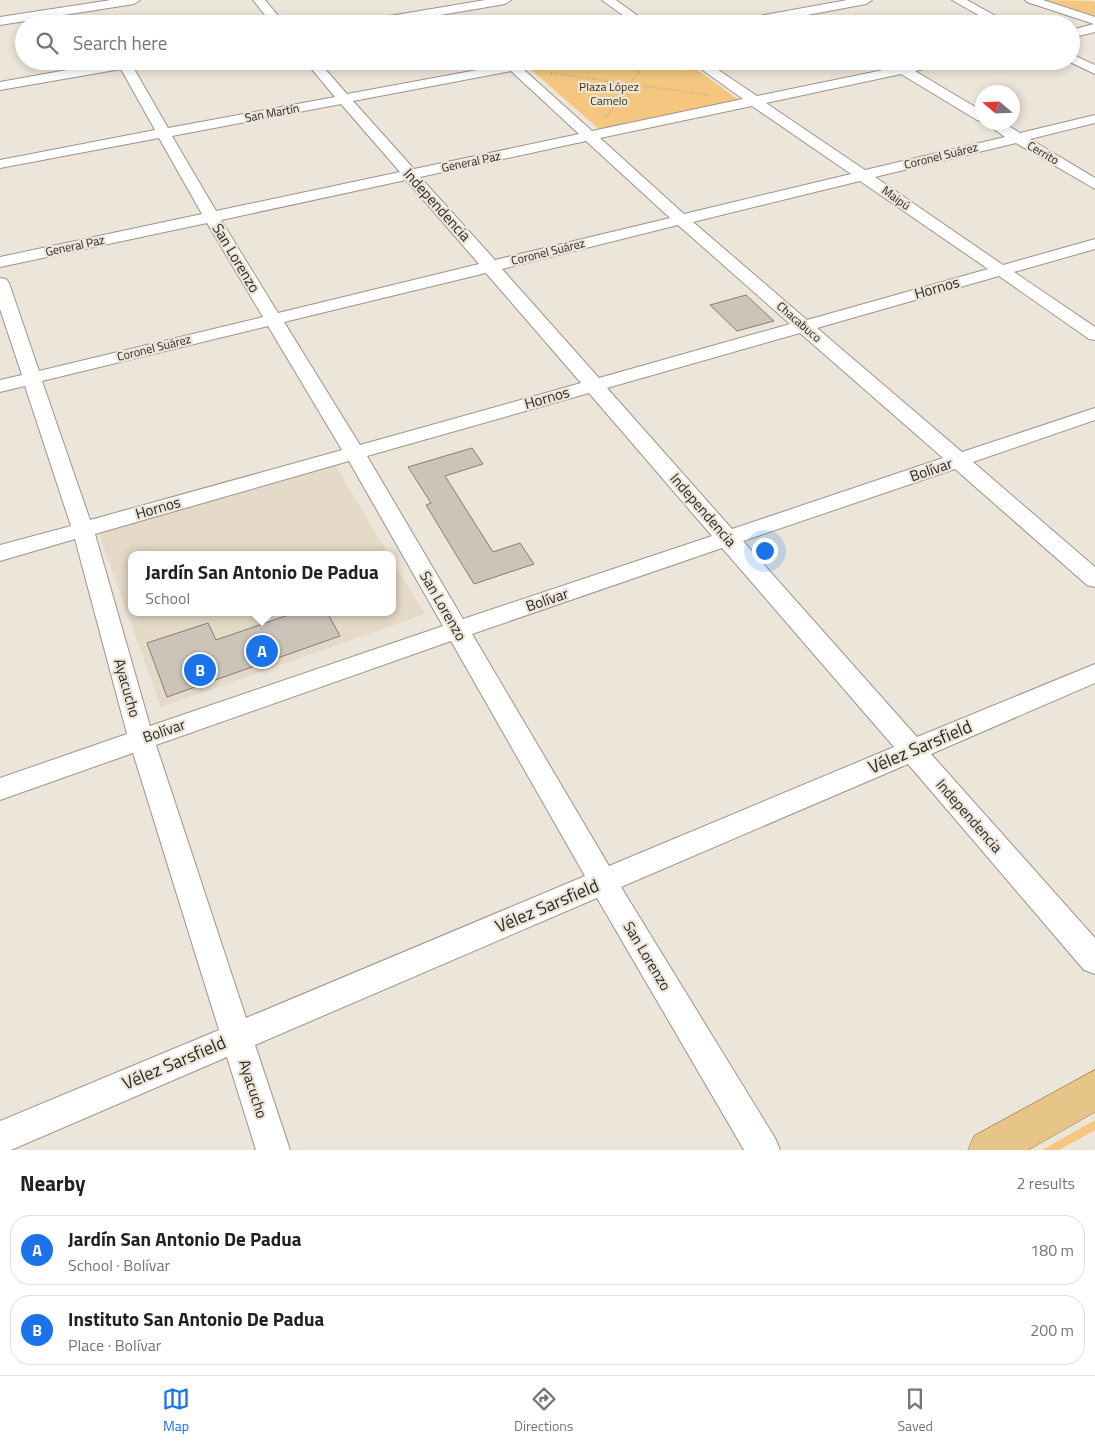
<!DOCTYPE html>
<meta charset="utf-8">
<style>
:root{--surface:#fff;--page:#f2f2f2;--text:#202124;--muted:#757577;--line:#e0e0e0;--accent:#1a73e8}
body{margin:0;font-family:"Titillium Web",sans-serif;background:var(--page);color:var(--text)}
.compass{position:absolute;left:975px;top:85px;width:45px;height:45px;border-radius:50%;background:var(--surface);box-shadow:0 2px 8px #0003;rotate:289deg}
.you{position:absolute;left:764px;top:550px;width:18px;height:18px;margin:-12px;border:4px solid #fff;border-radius:50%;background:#1a73e8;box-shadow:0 0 0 8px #1a73e833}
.badge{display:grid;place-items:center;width:32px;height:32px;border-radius:50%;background:var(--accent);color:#fff;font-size:16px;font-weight:700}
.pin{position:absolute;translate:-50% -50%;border:2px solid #fff;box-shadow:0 1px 5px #0006}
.popup{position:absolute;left:128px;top:551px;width:268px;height:65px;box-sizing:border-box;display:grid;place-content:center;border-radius:10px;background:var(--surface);filter:drop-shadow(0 1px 4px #0005);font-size:16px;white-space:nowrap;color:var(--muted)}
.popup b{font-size:19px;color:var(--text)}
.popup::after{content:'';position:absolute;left:50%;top:100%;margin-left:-10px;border:10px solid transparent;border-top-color:var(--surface)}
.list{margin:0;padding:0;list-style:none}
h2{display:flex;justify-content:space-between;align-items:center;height:65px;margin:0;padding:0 20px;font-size:21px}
h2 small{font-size:16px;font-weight:400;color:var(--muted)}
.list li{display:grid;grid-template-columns:32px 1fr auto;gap:15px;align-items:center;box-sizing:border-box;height:70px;margin:0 10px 10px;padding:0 10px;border:1px solid var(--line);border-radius:20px}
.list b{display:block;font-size:19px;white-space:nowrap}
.list p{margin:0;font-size:16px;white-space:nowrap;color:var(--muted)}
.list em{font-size:16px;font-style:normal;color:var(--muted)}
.icon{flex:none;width:28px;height:28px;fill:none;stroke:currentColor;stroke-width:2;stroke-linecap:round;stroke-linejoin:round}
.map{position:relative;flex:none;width:1095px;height:1150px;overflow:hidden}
.search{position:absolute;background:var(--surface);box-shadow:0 2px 8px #0003;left:15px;right:15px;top:15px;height:55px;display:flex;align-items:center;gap:12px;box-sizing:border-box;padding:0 18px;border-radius:28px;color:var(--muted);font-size:19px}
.sheet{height:225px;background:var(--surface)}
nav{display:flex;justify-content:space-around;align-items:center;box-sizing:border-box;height:70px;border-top:1px solid var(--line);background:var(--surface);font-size:14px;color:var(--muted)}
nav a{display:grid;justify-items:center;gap:2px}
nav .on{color:var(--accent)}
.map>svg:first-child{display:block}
.built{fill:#e5d9c8}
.green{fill:#f4c680}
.building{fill:#ccc4b9;stroke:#847d73}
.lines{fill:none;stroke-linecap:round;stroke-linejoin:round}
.minor-casing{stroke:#9c948a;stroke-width:2}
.major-casing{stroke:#9b7431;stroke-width:1}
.path{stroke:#928d85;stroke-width:2;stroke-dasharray:0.5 2.5;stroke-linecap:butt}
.minor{fill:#fff;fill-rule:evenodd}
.major{fill:#e7c487;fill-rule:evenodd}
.labels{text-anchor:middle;stroke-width:4.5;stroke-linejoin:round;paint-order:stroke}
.far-park-label{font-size:12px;fill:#452f05;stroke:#ece5d9}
.far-street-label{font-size:12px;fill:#2c2925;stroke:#ece5d9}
.street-label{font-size:15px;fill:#2c2925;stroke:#ece5d9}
.near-street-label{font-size:18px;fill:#2c2925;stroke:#ece5d9}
</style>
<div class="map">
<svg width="1095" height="1150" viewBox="0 0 1095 1150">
<rect width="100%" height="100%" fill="#ece5d9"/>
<path class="built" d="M334,463L389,555H132V612H392V560L425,614L161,707L99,534Z"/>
<path class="green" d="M1046,0L1091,1L1095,2V16Z
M560,61H685L739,100L599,129L528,67Z
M1095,1120V1130L1059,1150H1042Z"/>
<path class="building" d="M746,295L774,321L737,331L710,305Z
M472,448L483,464L445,476L493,552L520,543L534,564L474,584L426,505L431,503L408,467Z
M297,612H327L340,636L167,697L147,643L208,623L216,640Z"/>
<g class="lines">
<g class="minor-casing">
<path id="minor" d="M111,0H140L134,4L0,25V17Z
M253,0H265L285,24H272Z
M485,0H511L505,4L388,24H360L366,20Z
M602,0H616L649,24H635Z
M847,0H872L866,4L759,24H732L738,20Z
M952,0H967L1010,24H994Z
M1025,0H1043L1095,17V32L1071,38V30L1094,24L1027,2Z
M1071,54L1095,65V74L1068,61H1071Z
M117,61H152L151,64L133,67L168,128L335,97L305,61H318L347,94L504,65L501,61H550L549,64L523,69L592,131L743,99L690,61H705L757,96L893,68V63L898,62L905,65L923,61H948L947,64L915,71L982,111V121L977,120L901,74L766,103L865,170L1005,137L984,122H1002L1020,133L1095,115V123L1030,139L1095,178V189L1016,143L875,177L1003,265L1095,239V249L1014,272L1095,327V340L1089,339L999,276L817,328L962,452L1095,408V420L973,462L1095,567V587L1087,585L955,469L743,541L917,737L1095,664V683L931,754L1095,938V974L1084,970L908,764L621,887L775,1138L780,1150H744L597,898L255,1045L290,1150H256L227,1057L11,1150H0V1121L219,1030L133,753L0,800V778L127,734L75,539L0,561V545L71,526L25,386L0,392V380L22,375L0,309V278L6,279L9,283L39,371L263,317L207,223L0,267V257L202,214L159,138L0,168V160L155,130L121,69L0,90V82ZM511,71L579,134L414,169L353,101ZM341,104L400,172L216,211L172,136ZM752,106L851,174L684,214L600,138ZM586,141L670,218L495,260L420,177ZM406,180L479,264L278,313L221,220ZM860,181L988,269L807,320L693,222ZM678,225L790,324L599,378L502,269ZM486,273L581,383L360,445L284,322ZM268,326L342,450L90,520L42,381ZM800,333L943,458L732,529L607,388ZM589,393L712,536L463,619L367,456ZM349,461L443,626L150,726L95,534ZM722,548L894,747L609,866L472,634ZM451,641L585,876L246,1018L156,745Z"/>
</g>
<g class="major-casing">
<path id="major" d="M1095,1070V1112L1028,1150H968L974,1136Z"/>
</g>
<path class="path" d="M551,73L709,95
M605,118L647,61"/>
<use href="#minor" class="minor"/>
<use href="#major" class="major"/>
</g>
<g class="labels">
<g class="far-park-label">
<text x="609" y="91">Plaza López<tspan x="609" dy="14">Camelo</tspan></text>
</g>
<g class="far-street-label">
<text transform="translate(272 113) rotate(-11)" y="4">San Martín</text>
<text transform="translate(1043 153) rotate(30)" y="4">Cerrito</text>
<text transform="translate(941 156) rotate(-14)" y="4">Coronel Suárez</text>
<text transform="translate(471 162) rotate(-12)" y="4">General Paz</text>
<text transform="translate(896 198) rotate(36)" y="4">Maipú</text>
<text transform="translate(75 246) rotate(-12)" y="4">General Paz</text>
<text transform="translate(548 252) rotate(-14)" y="4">Coronel Suárez</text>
<text transform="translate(799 322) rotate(41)" y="4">Chacabuco</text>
<text transform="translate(154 348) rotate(-14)" y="4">Coronel Suárez</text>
</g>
<g class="street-label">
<text transform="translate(437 205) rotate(48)" y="5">Independencia</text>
<text transform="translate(236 258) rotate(59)" y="5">San Lorenzo</text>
<text transform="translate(937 288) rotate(-16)" y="5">Hornos</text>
<text transform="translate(547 398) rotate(-16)" y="5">Hornos</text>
<text transform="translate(931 470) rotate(-19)" y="5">Bolívar</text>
<text transform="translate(158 508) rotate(-16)" y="5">Hornos</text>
<text transform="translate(703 510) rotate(49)" y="5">Independencia</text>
<text transform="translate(547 600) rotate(-19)" y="5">Bolívar</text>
<text transform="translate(443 606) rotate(60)" y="5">San Lorenzo</text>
<text transform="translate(127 688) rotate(74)" y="5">Ayacucho</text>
<text transform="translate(164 731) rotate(-19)" y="5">Bolívar</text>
<text transform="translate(969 816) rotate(49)" y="5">Independencia</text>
<text transform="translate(647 956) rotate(59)" y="5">San Lorenzo</text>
<text transform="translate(253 1089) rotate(72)" y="5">Ayacucho</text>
</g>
<g class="near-street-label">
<text transform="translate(920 747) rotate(-23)" y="6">Vélez Sarsfield</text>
<text transform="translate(547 906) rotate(-23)" y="6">Vélez Sarsfield</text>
<text transform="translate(174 1063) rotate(-23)" y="6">Vélez Sarsfield</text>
</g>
</g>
</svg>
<svg class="compass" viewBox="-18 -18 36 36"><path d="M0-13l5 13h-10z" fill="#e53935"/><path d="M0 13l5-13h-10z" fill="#757577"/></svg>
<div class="you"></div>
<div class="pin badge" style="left:262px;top:651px">A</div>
<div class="popup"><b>Jardín San Antonio De Padua</b>School</div>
<div class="pin badge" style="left:200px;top:670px">B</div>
<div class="search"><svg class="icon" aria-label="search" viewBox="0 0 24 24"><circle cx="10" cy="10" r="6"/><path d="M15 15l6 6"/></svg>Search here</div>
</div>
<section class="sheet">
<h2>Nearby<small>2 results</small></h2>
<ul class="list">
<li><span class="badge">A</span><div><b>Jardín San Antonio De Padua</b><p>School · Bolívar</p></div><em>180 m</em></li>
<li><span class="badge">B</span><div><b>Instituto San Antonio De Padua</b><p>Place · Bolívar</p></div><em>200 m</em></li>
</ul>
</section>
<nav>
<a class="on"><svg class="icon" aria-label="map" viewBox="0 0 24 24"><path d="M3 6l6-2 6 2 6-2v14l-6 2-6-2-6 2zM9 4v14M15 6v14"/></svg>Map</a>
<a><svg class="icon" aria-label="directions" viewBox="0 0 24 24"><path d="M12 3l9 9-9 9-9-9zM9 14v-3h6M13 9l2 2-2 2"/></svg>Directions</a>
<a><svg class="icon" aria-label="saved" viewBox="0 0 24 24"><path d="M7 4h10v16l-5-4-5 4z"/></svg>Saved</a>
</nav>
